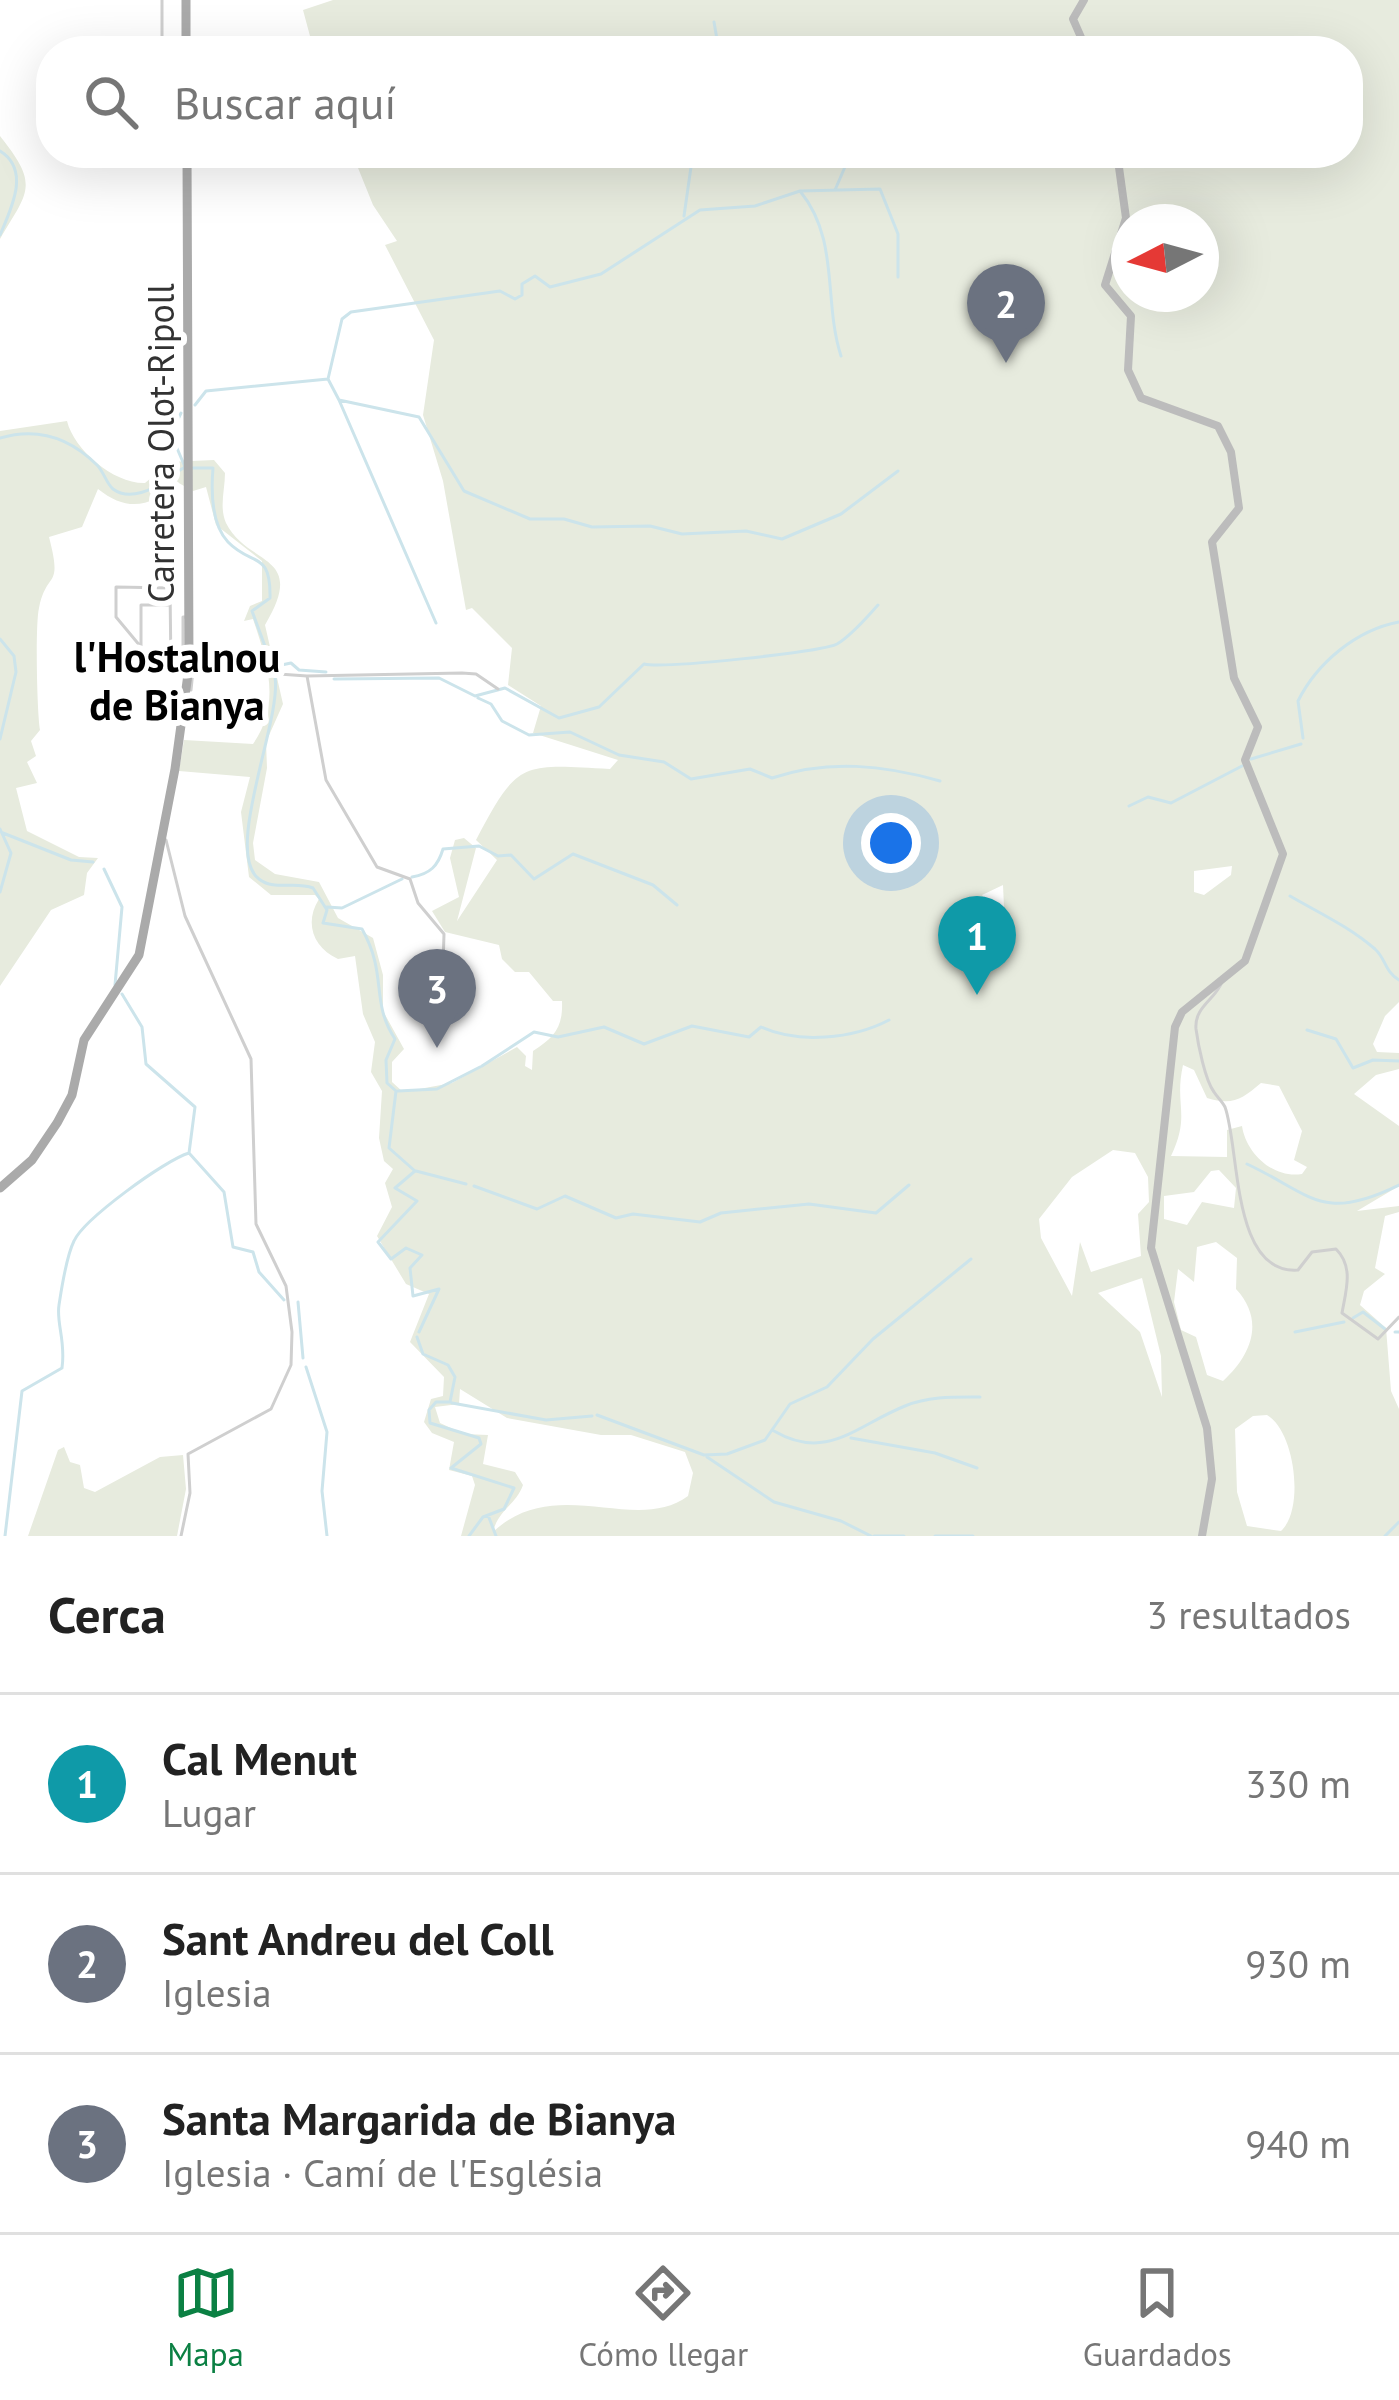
<!DOCTYPE html>
<html lang="es">
<meta charset="utf-8">
<style>
:root{--surface:#fff;--page:#f6f6f6;--text:#222;--muted:#767676;--line:#e0e0e0;--accent:#0b8043}
body{margin:0;font-family:"PT Sans",sans-serif;background:var(--page);color:var(--text)}
.compass{position:absolute;left:1111px;top:204px;width:108px;height:108px;border-radius:50%;background:var(--surface);box-shadow:0 12px 48px #0002;rotate:264deg}
.you{position:absolute;left:891px;top:843px;width:42px;height:42px;margin:-30px;border:9px solid #fff;border-radius:50%;background:#1a73e8;box-shadow:0 0 0 18px #1a73e833}
.badge{display:grid;place-items:center;width:78px;height:78px;border-radius:50%;background:var(--accent);color:#fff;font-size:39px;font-weight:700}
.pin{position:absolute;translate:-50% -99px;filter:drop-shadow(0 3px 6px #0008)}
.pin::after{content:'';position:absolute;top:63px;width:42px;height:36px;background:inherit;clip-path:polygon(0 0,100% 0,50% 100%)}
.list{margin:0;padding:0;list-style:none}
h2{display:flex;justify-content:space-between;align-items:center;height:156px;margin:0;padding:0 48px;font-size:51px}
h2 small{font-size:39px;font-weight:400;color:var(--muted)}
.list li{display:grid;grid-template-columns:78px 1fr auto;gap:36px;align-items:center;box-sizing:border-box;height:180px;padding:0 48px;border-top:3px solid var(--line)}
.list b{display:block;font-size:45px;white-space:nowrap}
.list p{margin:0;font-size:39px;white-space:nowrap;color:var(--muted)}
.list em{font-size:39px;font-style:normal;color:var(--muted)}
.icon{flex:none;width:66px;height:66px;fill:none;stroke:currentColor;stroke-width:2;stroke-linecap:round;stroke-linejoin:round}
.map{position:relative;flex:none;width:1399px;height:1536px;overflow:hidden}
.search{position:absolute;background:var(--surface);box-shadow:0 12px 48px #0002;left:36px;right:36px;top:36px;height:132px;display:flex;align-items:center;gap:30px;box-sizing:border-box;padding:0 42px;border-radius:48px;color:var(--muted);font-size:45px}
.sheet{height:696px;background:var(--surface)}
nav{display:flex;justify-content:space-around;align-items:center;box-sizing:border-box;height:168px;border-top:3px solid var(--line);background:var(--surface);font-size:33px;color:var(--muted)}
nav a{display:grid;justify-items:center;gap:6px}
nav .on{color:var(--accent)}
.map>svg:first-child{display:block}
.green{fill:#e7ebde;fill-rule:evenodd}
.lines{fill:none;stroke-linecap:round;stroke-linejoin:round}
.stream{stroke:#cce4eb;stroke-width:3}
.minor{stroke:#cfcfcf;stroke-width:3}
.secondary{stroke:#bcbcbc;stroke-width:8}
.primary{stroke:#aaa;stroke-width:9}
.labels{text-anchor:middle;stroke-width:12;stroke-linejoin:round;paint-order:stroke}
.street-label{font-size:36px;fill:#323232;stroke:#fff}
.quarter-label{font-size:42px;font-weight:bold;fill:#000;stroke:#fff}
</style>
<div class="map">
<svg width="1399" height="1536" viewBox="0 0 1399 1536">
<rect width="100%" height="100%" fill="#fff"/>
<path class="green" d="M333,0H1399V1002L1385,1016L1373,1044L1377,1052L1399,1053V1069L1376,1075L1354,1094L1399,1126V1186L1357,1211L1399,1206V1212L1385,1216L1375,1268L1385,1274L1364,1291L1360,1305L1386,1328L1391,1391L1399,1409V1536H461L475,1485L472,1476L449,1470L454,1442L432,1433L424,1422L431,1399L443,1396L444,1377L410,1342L429,1294L406,1284L377,1236L392,1207L385,1183L393,1169L384,1161L379,1138L382,1091L371,1072L375,1042L363,1014L355,956L338,959C313,947 304,923 319,899L315,895H271L249,877L241,812L250,777L179,771L184,740L253,744C281,704 268,663 253,619L244,621L250,606L262,601V561L216,525L206,487L193,491L177,482C151,508 127,512 98,489L82,527L49,537C63,591 47,569 39,608C35,625 37,712 40,730L31,741L36,756L27,762L37,783L16,788L27,831L79,857L98,858L87,873L84,895L51,910L0,986V431L67,421C74,450 114,484 145,483L170,462L214,460L225,473C225,490 219,507 226,523C248,567 308,553 265,625L283,704L266,742L267,768L253,843L255,860L275,874L319,882L338,918L373,938L383,975V1011L404,1049L392,1062V1082L403,1092L452,1083L517,1047L526,1056L525,1066L532,1070L533,1051C555,1037 563,1027 562,1001H553L529,972H515L502,959L499,945L445,932L432,911L459,897L450,858L455,840L464,838L476,848L457,921L497,860L476,840C518,760 521,764 610,769L618,760L533,733L541,706L508,685L512,648L472,608L466,610L443,481L423,415L434,340L385,245L397,241L373,205L352,153H1348V51H314L303,10ZM1129,222H1201V294H1129ZM1232,866L1231,875L1204,895L1194,892V871ZM1003,885L1005,929L997,936L991,932L993,912L982,895ZM1183,1065L1194,1070L1207,1098C1233,1106 1242,1099 1261,1083L1279,1086L1302,1131L1294,1160L1307,1167L1302,1174C1273,1179 1246,1153 1242,1126L1227,1130V1157L1171,1156C1191,1114 1174,1106 1183,1065ZM1113,1150L1135,1153L1148,1177L1149,1202L1138,1214L1141,1256L1091,1272L1080,1242L1072,1296L1041,1238L1039,1219L1072,1177ZM1219,1170L1236,1188L1234,1208L1202,1202L1187,1225L1164,1219V1196L1194,1192L1211,1171ZM1216,1242L1237,1258L1236,1289C1265,1320 1252,1355 1223,1381L1207,1375L1196,1337L1181,1330L1174,1302L1178,1269L1194,1282L1197,1247ZM1142,1278L1161,1356L1162,1397L1140,1332L1098,1293ZM460,1389L507,1418L601,1435H631L685,1452L693,1473L688,1496C635,1535 556,1473 493,1532C498,1510 516,1505 523,1485L515,1472L483,1464L488,1435L464,1434L440,1423L435,1407L459,1404ZM1267,1415C1295,1431 1305,1509 1281,1531L1247,1526L1237,1492L1235,1429L1253,1416Z
M0,136C40,186 28,191 0,239Z
M64,1447L70,1462L80,1465L84,1488L95,1492L160,1457L183,1455L186,1489L177,1536H28L58,1450Z"/>
<g class="lines">
<path class="stream" d="M714,22L719,51
M870,40L873,51
M0,151C31,170 11,209 0,235
M835,190L851,153
M800,191L880,189L898,234V277
M684,216L693,153
M328,379L339,400L419,417L464,491L530,519H564L592,527L650,526L682,534L746,531L782,539L841,514L898,471
M339,400L436,623
M195,405L206,391L328,379L342,319L351,312L500,291L515,299L522,295V284L535,276L550,287L601,274L700,210L755,206L800,191C840,240 823,300 841,356
M0,438C37,427 70,438 97,465C104,472 106,483 113,489C129,501 155,490 166,478
M193,468H213C211,492 211,524 228,542C252,567 271,550 270,598L252,611L273,668
M177,472L185,467L171,434L181,413
M0,639L14,656L16,672L0,739
M272,667L291,663L299,670L326,672
M275,677C282,720 223,852 259,879C274,891 295,881 313,888L327,910L323,923L362,929C388,975 370,1001 395,1039L386,1060L387,1083L396,1091L389,1148L415,1171L395,1188L417,1201L378,1242L391,1259L406,1248L422,1255L410,1268L413,1296L439,1289L419,1332
M334,679L439,678L475,696L505,688L559,718L599,707L644,664C662,669 822,652 837,644C852,635 866,618 878,605
M478,698L491,704L502,721L529,735L570,732L619,755L664,762L691,779L750,769L772,778C828,759 884,765 940,781
M1303,738L1298,701C1317,663 1356,630 1399,622
M1251,759L1301,744
M1129,806L1148,797L1171,803L1242,766
M0,829L11,853L0,892
M3,833L71,860L93,862
M104,869L122,907L115,985
M412,877C430,874 438,866 443,849L479,846L498,856L511,855L534,879L573,854L653,885L677,905
M1290,896C1321,914 1348,926 1375,949C1386,959 1385,972 1399,980
M327,907L342,908L402,879
M122,994L142,1027L146,1064L195,1107L189,1153L224,1192L233,1247L253,1252L259,1272L284,1300
M1307,1030L1336,1039L1353,1068L1373,1060L1399,1061
M482,1066L534,1032L558,1037L604,1027L644,1044L692,1026L749,1037L761,1027C798,1044 853,1039 889,1020
M398,1091L437,1089L480,1067
M1247,1164C1313,1195 1321,1223 1399,1185
M416,1171L466,1184
M474,1186L537,1209L565,1196L616,1218L633,1214L700,1222L721,1213L809,1204L876,1213L909,1185
M298,1302L303,1358
M1353,1318L1363,1312L1385,1329
M1295,1332L1344,1322
M1395,1332H1399
M417,1337L423,1354L448,1365L455,1377L450,1402H436L429,1410L430,1423L479,1438L481,1444L451,1468L514,1488L504,1509L483,1517L469,1536
M306,1367L327,1432L322,1491L327,1536
M452,1403L546,1420L592,1416
M597,1415L704,1455L727,1454L765,1440L790,1404L827,1387L873,1339L971,1259
M774,1431C827,1462 857,1425 905,1406C929,1396 955,1397 980,1397
M851,1438L935,1453L977,1468
M707,1457L774,1502L841,1521L871,1536
M488,1515L496,1536
M5,1536L22,1391L62,1368C66,1341 56,1323 59,1305C62,1286 66,1257 74,1241C84,1219 165,1160 189,1153
M874,1536H904
M935,1536H973
M1385,1536L1399,1522"/>
<path class="minor" d="M162,0V44
M169,605H141V675L183,666
M141,647L116,617V587L170,588L171,669
M193,668L307,676L462,673L476,674L498,689
M183,674V617H187
M307,676L326,780L377,867L410,879L418,903L444,934L441,1033
M191,690L193,670
M166,840L185,916L251,1059L256,1224L286,1286L292,1332L291,1365L271,1409L188,1454L190,1493L181,1536
M1222,982C1215,1000 1194,1007 1196,1029C1198,1044 1205,1080 1214,1092C1217,1097 1222,1101 1225,1107C1240,1148 1231,1275 1298,1270L1312,1252L1336,1249C1354,1267 1346,1290 1342,1313L1378,1339L1399,1317"/>
<path class="secondary" d="M1084,0L1073,19L1087,51
M1117,153L1126,218L1105,285L1131,316L1128,370L1141,398L1218,426L1231,452L1239,508L1212,542L1234,678L1258,727L1245,760L1283,854L1245,961L1182,1012L1175,1027L1151,1248L1207,1428L1212,1479L1202,1536"/>
<path class="primary" d="M186,0V51
M0,1188L32,1160L57,1123L72,1095L84,1040L139,955L175,769L189,667L187,153"/>
</g>
<g class="labels">
<g class="street-label">
<text transform="translate(161 443) rotate(-90)" y="13">Carretera Olot-Ripoll</text>
</g>
<g class="quarter-label">
<text x="177" y="672">l'Hostalnou<tspan x="177" dy="48">de Bianya</tspan></text>
</g>
</g>
</svg>
<svg class="compass" viewBox="-18 -18 36 36"><path d="M0-13l5 13h-10z" fill="#e53935"/><path d="M0 13l5-13h-10z" fill="#767676"/></svg>
<div class="you"></div>
<div class="pin badge" style="left:977px;top:995px;background:#0f9aa8">1</div>
<div class="pin badge" style="left:1006px;top:363px;background:#6b7280">2</div>
<div class="pin badge" style="left:437px;top:1048px;background:#6b7280">3</div>
<div class="search"><svg class="icon" aria-label="search" viewBox="0 0 24 24"><circle cx="10" cy="10" r="6"/><path d="M15 15l6 6"/></svg>Buscar aquí</div>
</div>
<section class="sheet">
<h2>Cerca<small>3 resultados</small></h2>
<ul class="list">
<li><span class="badge" style="background:#0f9aa8">1</span><div><b>Cal Menut</b><p>Lugar</p></div><em>330 m</em></li>
<li><span class="badge" style="background:#6b7280">2</span><div><b>Sant Andreu del Coll</b><p>Iglesia</p></div><em>930 m</em></li>
<li><span class="badge" style="background:#6b7280">3</span><div><b>Santa Margarida de Bianya</b><p>Iglesia · Camí de l'Església</p></div><em>940 m</em></li>
</ul>
</section>
<nav>
<a class="on"><svg class="icon" aria-label="map" viewBox="0 0 24 24"><path d="M3 6l6-2 6 2 6-2v14l-6 2-6-2-6 2zM9 4v14M15 6v14"/></svg>Mapa</a>
<a><svg class="icon" aria-label="directions" viewBox="0 0 24 24"><path d="M12 3l9 9-9 9-9-9zM9 14v-3h6M13 9l2 2-2 2"/></svg>Cómo llegar</a>
<a><svg class="icon" aria-label="saved" viewBox="0 0 24 24"><path d="M7 4h10v16l-5-4-5 4z"/></svg>Guardados</a>
</nav>
